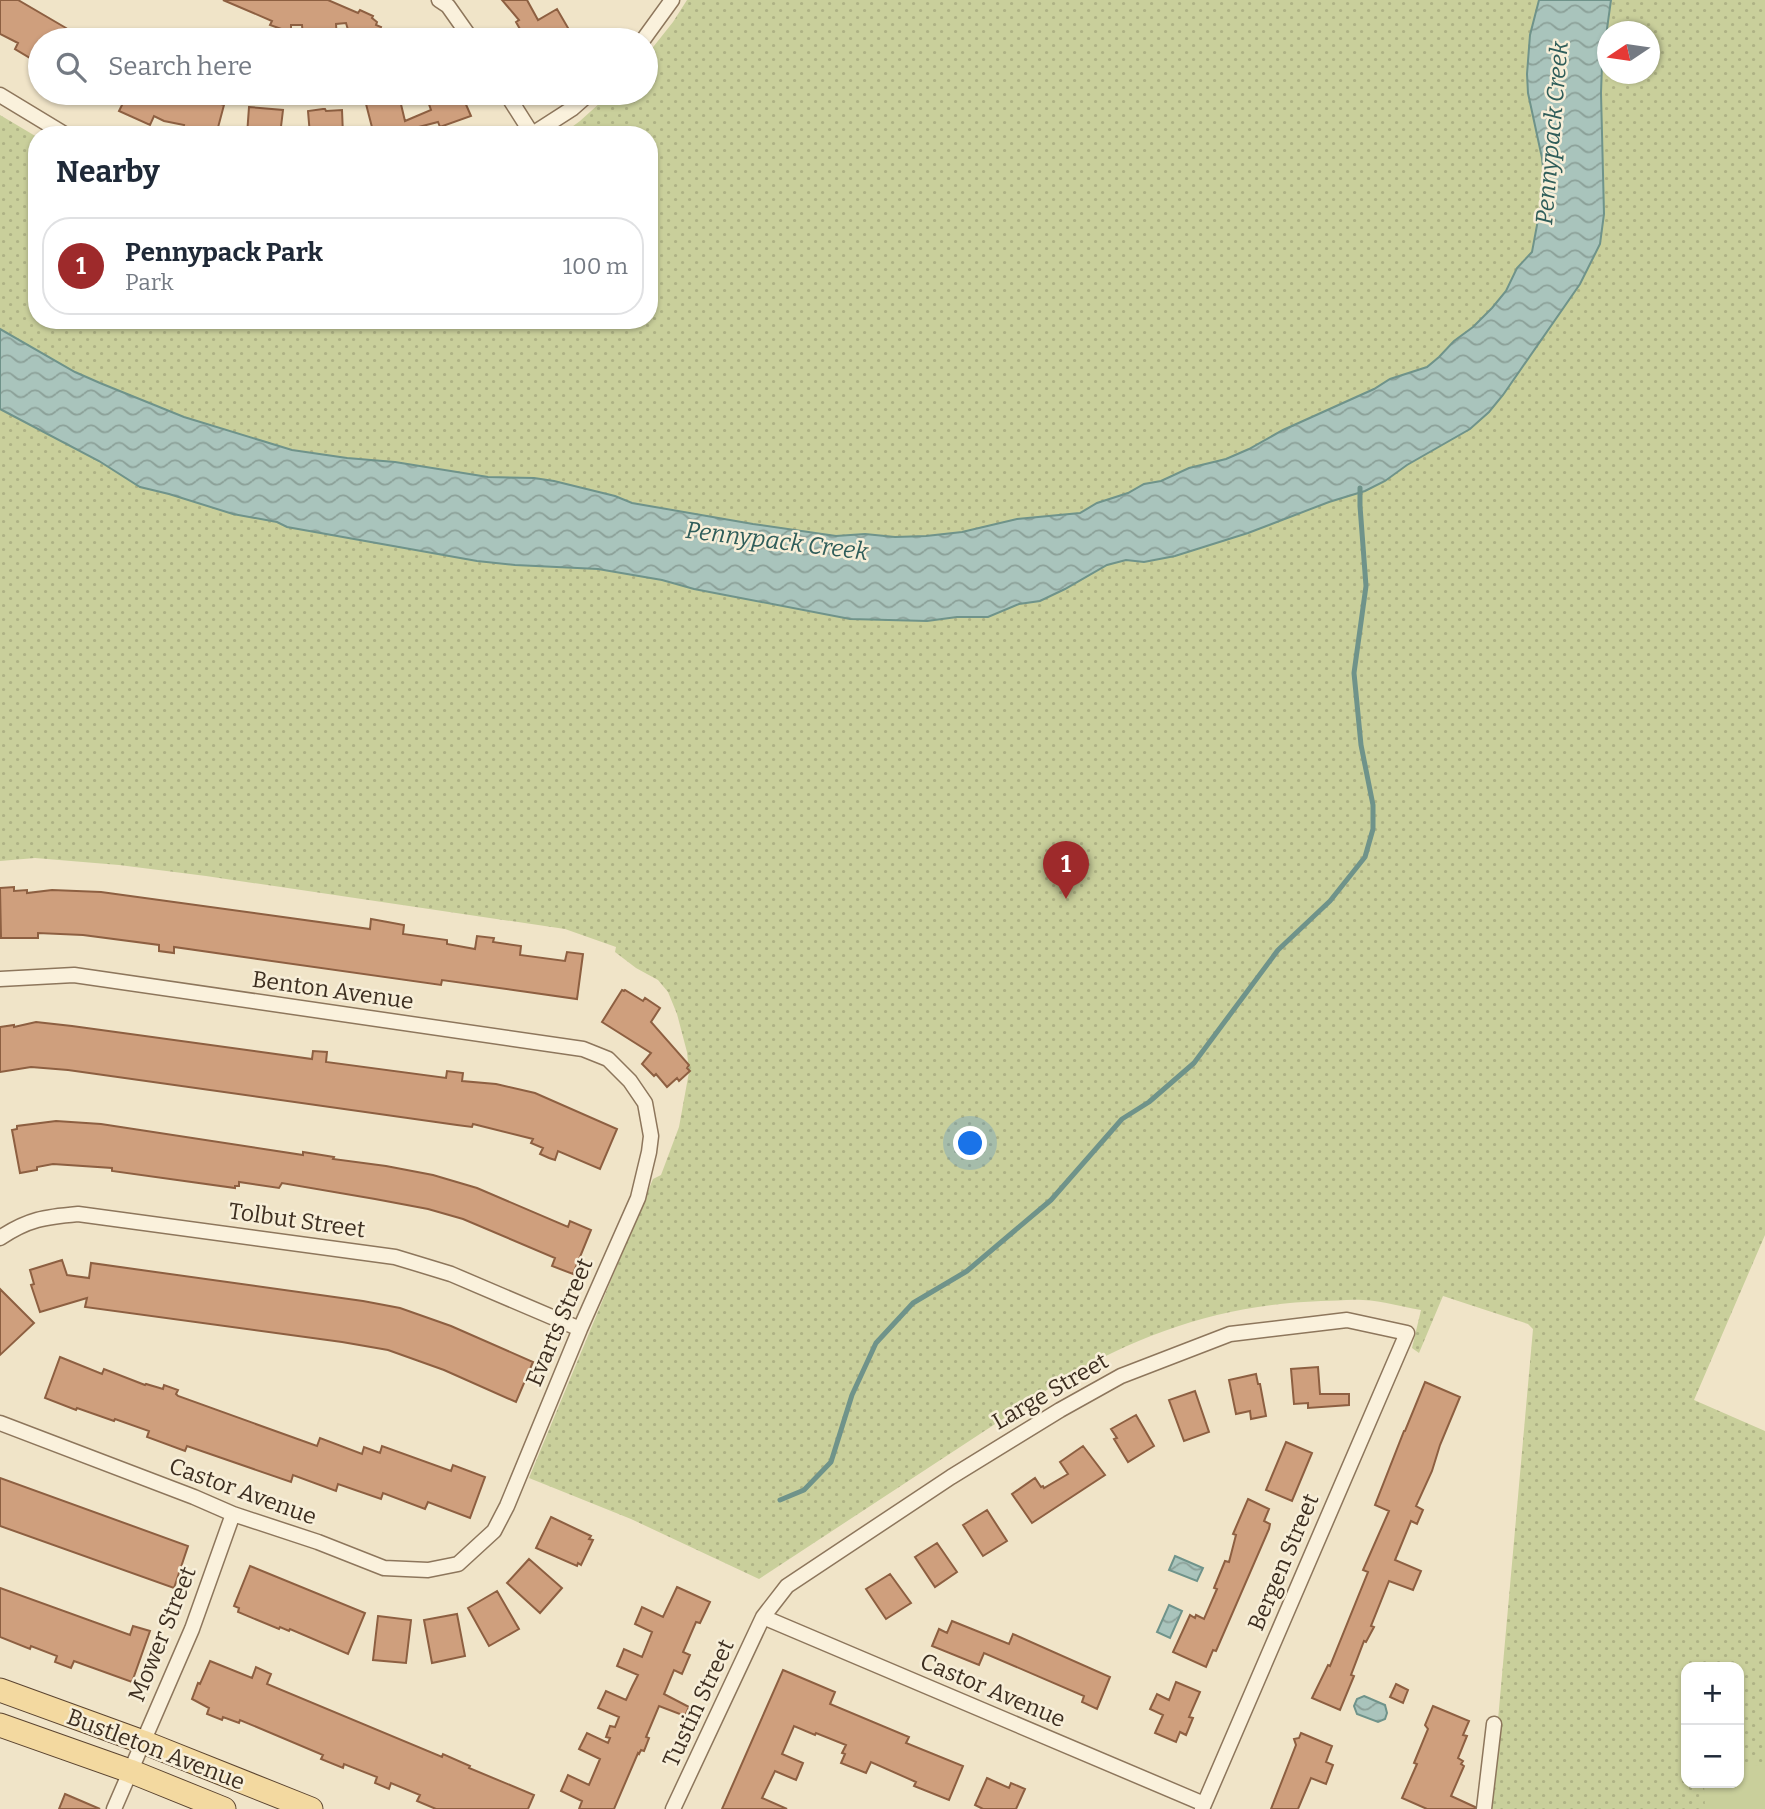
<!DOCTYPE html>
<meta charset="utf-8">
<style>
:root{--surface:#fff;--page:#f6f6f7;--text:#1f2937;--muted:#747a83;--line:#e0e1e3;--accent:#9e2a2b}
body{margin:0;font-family:Bitter,serif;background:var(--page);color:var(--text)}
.controls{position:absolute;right:21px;bottom:21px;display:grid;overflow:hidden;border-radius:14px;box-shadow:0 2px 5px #0004}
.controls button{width:63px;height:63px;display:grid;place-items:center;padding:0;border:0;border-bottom:2px solid var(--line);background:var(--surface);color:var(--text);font:35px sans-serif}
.compass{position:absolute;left:1597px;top:21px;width:63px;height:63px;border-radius:50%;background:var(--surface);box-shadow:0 2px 5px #0004;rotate:257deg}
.you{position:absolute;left:971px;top:1144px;width:24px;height:24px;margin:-18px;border:5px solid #fff;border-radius:50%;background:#1a73e8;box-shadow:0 0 0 10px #1a73e833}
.badge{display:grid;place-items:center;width:46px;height:46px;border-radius:50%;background:var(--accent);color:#fff;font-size:23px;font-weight:700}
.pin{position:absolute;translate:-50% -58px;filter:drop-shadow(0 2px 4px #0008)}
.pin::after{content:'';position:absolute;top:37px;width:24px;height:21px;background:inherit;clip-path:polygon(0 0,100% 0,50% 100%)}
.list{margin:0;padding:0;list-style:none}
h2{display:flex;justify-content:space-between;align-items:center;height:91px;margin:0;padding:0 28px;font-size:30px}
h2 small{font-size:23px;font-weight:400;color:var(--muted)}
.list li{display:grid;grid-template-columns:46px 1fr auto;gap:21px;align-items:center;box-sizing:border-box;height:98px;margin:0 14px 14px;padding:0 14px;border:2px solid var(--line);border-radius:28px}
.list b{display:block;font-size:26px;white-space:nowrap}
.list p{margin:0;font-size:23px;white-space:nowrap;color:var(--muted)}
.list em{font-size:23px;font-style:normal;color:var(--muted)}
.icon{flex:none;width:38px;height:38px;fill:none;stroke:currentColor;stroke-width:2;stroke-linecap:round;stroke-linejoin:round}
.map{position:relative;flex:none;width:1765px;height:1809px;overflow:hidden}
.search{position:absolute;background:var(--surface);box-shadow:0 2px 5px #0004;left:28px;top:28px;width:630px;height:77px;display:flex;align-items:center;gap:18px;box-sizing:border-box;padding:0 24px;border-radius:38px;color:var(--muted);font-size:26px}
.panel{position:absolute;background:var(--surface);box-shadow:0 2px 5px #0004;left:28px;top:126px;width:630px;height:203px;border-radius:28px}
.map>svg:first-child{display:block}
.park{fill:url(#park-dots);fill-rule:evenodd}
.pitch{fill:#c9cf9b}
.water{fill:url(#water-waves);stroke:#6f938a;stroke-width:2}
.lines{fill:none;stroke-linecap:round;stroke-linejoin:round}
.stream{stroke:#6f938a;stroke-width:5}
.building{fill:#cf9f7d;stroke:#8d5f41;stroke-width:2}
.street-casing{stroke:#8d765c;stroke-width:17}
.primary-casing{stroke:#5b4430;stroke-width:25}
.street{stroke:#faf1dc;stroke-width:14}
.primary{stroke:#f3d9a0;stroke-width:23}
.labels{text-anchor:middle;stroke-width:5;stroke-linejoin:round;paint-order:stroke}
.street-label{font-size:23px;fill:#3d2e20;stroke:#f7eed8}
.water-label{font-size:24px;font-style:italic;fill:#2f5d5a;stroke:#f7eed8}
</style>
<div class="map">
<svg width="1765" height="1809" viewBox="0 0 1765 1809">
<defs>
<pattern id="park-dots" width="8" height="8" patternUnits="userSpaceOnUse" patternTransform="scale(1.75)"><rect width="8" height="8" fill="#c9cf9b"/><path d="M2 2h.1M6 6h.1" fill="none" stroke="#aeb285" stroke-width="1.8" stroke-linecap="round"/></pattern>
<pattern id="water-waves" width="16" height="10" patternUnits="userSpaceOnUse" patternTransform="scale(1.75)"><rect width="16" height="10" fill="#a9c4bc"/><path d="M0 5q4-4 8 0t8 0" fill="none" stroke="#8ba098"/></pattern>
</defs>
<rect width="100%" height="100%" fill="#f0e4c8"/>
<path class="park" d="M687,0H1765V1235L1694,1400L1765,1431V1809H1490L1533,1329L1528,1324L1443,1296L1419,1353L1412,1348L1421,1310C1402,1307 1383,1301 1363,1300C1349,1299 1335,1301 1321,1301C1224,1305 1145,1331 1062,1380L759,1579L631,1519L529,1478L653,1179L661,1175L679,1127L689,1072L687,1052L677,1014L668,992L658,980L636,968L615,952L616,947L565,929L206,876L119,865L35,858L0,861V115L37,137V320H649V135H561L580,121L611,93H646V56L673,22ZM1608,32H1650V74H1608ZM1686,1667H1739V1783H1686Z"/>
<path class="pitch" d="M1765,1765V1809H1705L1704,1783H1739V1766Z"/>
<path class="water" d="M1539,0H1611L1602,65L1601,93L1604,214L1600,244L1580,284L1503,395L1489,412L1470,429L1407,465L1385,481L1365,491L1329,502L1248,533L1175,556L1144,562L1126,560L1107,565L1065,589L1040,601L1019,604L988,617H957L927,621L850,619L694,589L662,580L598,569L515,565L477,561L287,527L277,522L233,514L169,494L140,487L99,461L0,409V329L75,372L100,383L184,417L292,450L347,458L395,462L488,477L534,478L554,481L615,496L632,503L753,524L836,536L865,534L895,537L926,536L962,532L1017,519L1080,513L1097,503L1128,493L1144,484L1161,481L1189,468L1226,459L1249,449L1283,430L1374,389L1390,379L1427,367L1439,357L1454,341L1473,327L1492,308L1506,291L1517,268L1532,252L1543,193L1544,177L1542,158L1528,93L1527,74L1530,35Z
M1175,1556L1203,1568L1197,1581L1169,1570Z
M1169,1605L1182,1611L1170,1638L1157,1632Z
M1364,1696L1385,1705L1387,1713L1385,1719L1378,1722L1357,1714L1354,1706L1357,1699Z"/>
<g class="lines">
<path class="stream" d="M780,1500L804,1490L831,1462L852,1395L876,1343L913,1303L967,1271L1051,1200L1122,1119L1149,1102L1194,1063L1278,950L1330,901L1365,857L1373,829V805L1361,745L1354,673L1366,586L1360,506V488"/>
</g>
<path class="building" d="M0,0H18L66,28L59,40H40V64L15,49L18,43L0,34Z
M223,0H328L358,13L360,10L373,16L372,18L377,22L376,25L381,27L376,40H351L346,23L336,24L337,40H311L303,37L302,25H291V31L288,30L287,31L270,25L272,21Z
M502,0H527L538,20L557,9L575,40H507L521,31L516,22L519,20Z
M128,93H189L224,105L216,135H181L184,125L164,121L154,116L150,125L119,111Z
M425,93H461L471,116L440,127L438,122L407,130L408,135H374L366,104L399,96L405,121L431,110Z
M249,107L283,110L280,135H247Z
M323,109H325L326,111L342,110L343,135H310L308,111Z
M14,887V891L27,890V893L52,890L101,892L370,929L371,919L404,925L403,934L447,940V944L475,949L477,936L494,938L493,942L521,946L520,955L565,961L567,952L583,954L577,999L442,980L441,985L174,947V953L159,951V945L83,935L38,933V938H1L0,888Z
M622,990L624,991L625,990L643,1001L645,998L660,1008L651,1022L689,1065L687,1068L690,1071L679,1081L677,1078L667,1087L656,1074L654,1076L642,1064L651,1053L602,1022Z
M36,1022L72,1026L312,1059L313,1051L327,1052L326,1062L446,1078L447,1071L463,1073L462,1081L496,1084L535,1093L617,1129L600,1169L558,1151L555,1160L549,1158L540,1154L543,1148L531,1143L533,1139L473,1124L472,1127L457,1125L68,1070L31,1067L0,1072V1027L14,1025V1027Z
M56,1121L101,1124L303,1155V1152L334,1157L333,1159L386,1166L433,1175L477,1188L568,1227L570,1221L591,1230L573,1274L552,1266L555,1258L463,1219L428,1209L375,1199L282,1183L279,1188L239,1182V1186H235V1188L112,1171V1168L53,1164L37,1167V1170L20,1173L12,1130L17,1129V1126Z
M62,1260L67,1275L89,1278L91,1263L363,1301L400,1308L451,1326L533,1362L516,1402L444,1370L388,1350L342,1342L85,1307L87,1298L40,1312L31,1285L34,1284L30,1270Z
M0,1289L34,1323L0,1355Z
M60,1357L102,1374L104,1369L145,1385L146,1384L163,1389L164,1385L178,1390L176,1394L178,1396L317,1446L320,1438L362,1454L364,1447L380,1453L382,1446L451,1471L453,1465L485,1477L470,1518L428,1502L425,1509L383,1493L381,1499L338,1484L336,1491L293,1475L291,1482L187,1446L185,1451L147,1437L149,1431L115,1419L114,1421L77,1408L76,1410L45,1398Z
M1318,1367L1320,1394H1349V1405L1308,1408V1403L1294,1404L1291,1369Z
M1256,1374L1258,1384H1260L1266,1416L1251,1419L1250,1411L1236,1414L1229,1380Z
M1425,1382L1460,1397L1440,1445L1432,1471L1416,1506L1423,1510L1417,1524L1411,1521L1395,1560L1421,1571L1413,1590L1389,1581L1371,1626L1374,1627L1366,1642L1364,1641L1351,1675L1354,1676L1340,1710L1312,1698L1328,1665L1330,1666L1368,1572L1363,1570L1389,1511L1375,1505L1404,1431H1405Z
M1195,1391L1209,1432L1184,1441L1169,1400Z
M1136,1415L1154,1446L1128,1462L1114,1439L1117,1438L1111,1429Z
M1286,1442L1312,1453L1292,1501L1266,1490Z
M1083,1446L1105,1475L1032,1523L1012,1494L1035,1478L1041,1487L1043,1486L1044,1488L1068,1474L1060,1462Z
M0,1478L188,1546L174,1588L0,1526Z
M1248,1499L1269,1509L1264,1521L1270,1524L1269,1529L1216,1651L1213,1650L1206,1667L1173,1652L1190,1615L1195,1618L1196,1615L1204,1619L1217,1589L1214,1588L1225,1561L1229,1562L1236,1535L1233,1534Z
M987,1510L1007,1541L983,1556L963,1525Z
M551,1517L591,1536L589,1539L593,1540L581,1565L578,1563L577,1566L536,1548Z
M937,1543L957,1572L935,1587L915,1557Z
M529,1559L562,1588L540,1613L507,1583Z
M250,1566L365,1613L348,1654L290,1629L289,1631L280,1627L279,1629L238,1612L239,1608L234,1606Z
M890,1574L911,1603L886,1619L866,1589Z
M677,1587L710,1602L700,1623L696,1622L683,1652L690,1655L682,1674L674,1670L664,1694L689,1707L685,1716L659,1706L646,1737L649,1738L644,1751L641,1750L639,1754L638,1753L614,1809H579L582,1801L561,1791L568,1775L589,1785L600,1759L579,1749L587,1733L608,1743L610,1738L606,1737L610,1726L615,1727L619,1717L598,1708L606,1691L626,1700L632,1687L638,1675L617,1666L624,1649L642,1657L652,1632L635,1624L642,1607L663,1617Z
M0,1588L130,1635L133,1626L150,1631L132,1682L74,1661L71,1668L55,1662L57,1656L31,1646L30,1649L0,1637Z
M497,1591L519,1629L489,1646L468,1608Z
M457,1614L465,1656L432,1663L424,1620Z
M378,1616L411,1620L406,1663L373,1660Z
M952,1621L1009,1644L1013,1634L1110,1677L1097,1709L1082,1702L1084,1696L984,1653L979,1665L932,1646L939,1629L947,1633Z
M210,1661L252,1678L256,1667L271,1674L267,1684L442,1757L443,1754L470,1766L469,1768L534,1795L528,1809H436L417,1801L420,1795L391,1783L389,1789L375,1783L377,1777L344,1764L343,1768L321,1759L323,1755L240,1720L239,1723L223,1717L222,1720L207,1714L209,1708L192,1699L198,1683L200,1684Z
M783,1670L835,1692L830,1704L909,1737L906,1743L963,1766L949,1800L914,1786L916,1782L871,1762L866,1773L841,1763L845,1754L842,1753L846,1745L816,1733L815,1735L794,1726L782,1754L803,1763L796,1780L775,1771L762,1798L787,1809H722Z
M1176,1682L1200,1692L1189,1717L1193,1718L1186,1735L1180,1732L1176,1742L1155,1733L1163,1715L1150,1709L1157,1694L1169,1700Z
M1396,1684L1408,1690L1403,1703L1390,1697Z
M1433,1706L1469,1721L1463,1735L1467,1736L1458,1758L1463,1761L1461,1764L1464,1766L1451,1796L1475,1807V1809H1427L1402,1798L1417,1764L1414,1763L1428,1729L1425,1725Z
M1301,1733L1332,1746L1326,1762L1333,1765L1326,1784L1311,1778L1298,1809H1271L1296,1745L1294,1739L1299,1738Z
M987,1778L1009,1788L1011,1783L1025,1789L1016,1809H983L975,1805Z
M65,1794L100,1809H59Z"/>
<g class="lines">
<g class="street-casing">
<path id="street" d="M439,0L448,6L472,40
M643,40L672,0
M506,93L532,134
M0,95L66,135
M531,135L573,108L590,93
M0,979L74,975L583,1049L608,1059L630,1081L645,1103L651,1136L649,1152L638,1198L580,1329L507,1506L494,1531L458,1564L428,1570L384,1568L318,1542L233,1514L194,1497L0,1423
M0,1238C28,1219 45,1217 78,1214L395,1257L451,1274L580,1329
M763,1617L1204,1804
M114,1809L192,1629L233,1514
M673,1809L763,1617L787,1586L951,1477L1060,1410L1121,1376L1230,1334L1347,1320L1407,1333L1202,1809
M1484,1809L1494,1724"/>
</g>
<g class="primary-casing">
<path id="primary" d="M0,1690L143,1742L311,1809
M0,1725L130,1771L224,1809"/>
</g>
<use href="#street" class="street"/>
<use href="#primary" class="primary"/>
</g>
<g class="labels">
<g class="street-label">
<text transform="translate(333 990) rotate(8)" y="8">Benton Avenue</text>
<text transform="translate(297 1220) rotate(8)" y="8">Tolbut Street</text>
<text transform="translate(559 1322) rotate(-67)" y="8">Evarts Street</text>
<text transform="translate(1050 1391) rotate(-30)" y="8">Large Street</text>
<text transform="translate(243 1491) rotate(20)" y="8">Castor Avenue</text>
<text transform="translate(1283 1562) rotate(-67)" y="8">Bergen Street</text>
<text transform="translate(162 1634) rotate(-68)" y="8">Mower Street</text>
<text transform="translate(993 1690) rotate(23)" y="8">Castor Avenue</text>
<text transform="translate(698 1703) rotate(-65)" y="8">Tustin Street</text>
<text transform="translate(156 1749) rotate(21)" y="8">Bustleton Avenue</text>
</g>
<g class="water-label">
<text transform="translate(1552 133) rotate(-85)" y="8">Pennypack Creek</text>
<text transform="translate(777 541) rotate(7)" y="8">Pennypack Creek</text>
</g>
</g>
</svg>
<div class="controls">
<button>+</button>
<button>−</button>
</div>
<svg class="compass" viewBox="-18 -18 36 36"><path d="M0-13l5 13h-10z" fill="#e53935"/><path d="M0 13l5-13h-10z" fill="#747a83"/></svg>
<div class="you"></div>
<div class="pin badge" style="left:1066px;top:899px">1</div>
<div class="search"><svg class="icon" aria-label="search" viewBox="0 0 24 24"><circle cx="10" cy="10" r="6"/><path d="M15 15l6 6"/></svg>Search here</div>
<section class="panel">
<h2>Nearby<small></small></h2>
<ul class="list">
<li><span class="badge">1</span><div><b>Pennypack Park</b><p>Park</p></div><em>100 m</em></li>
</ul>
</section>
</div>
